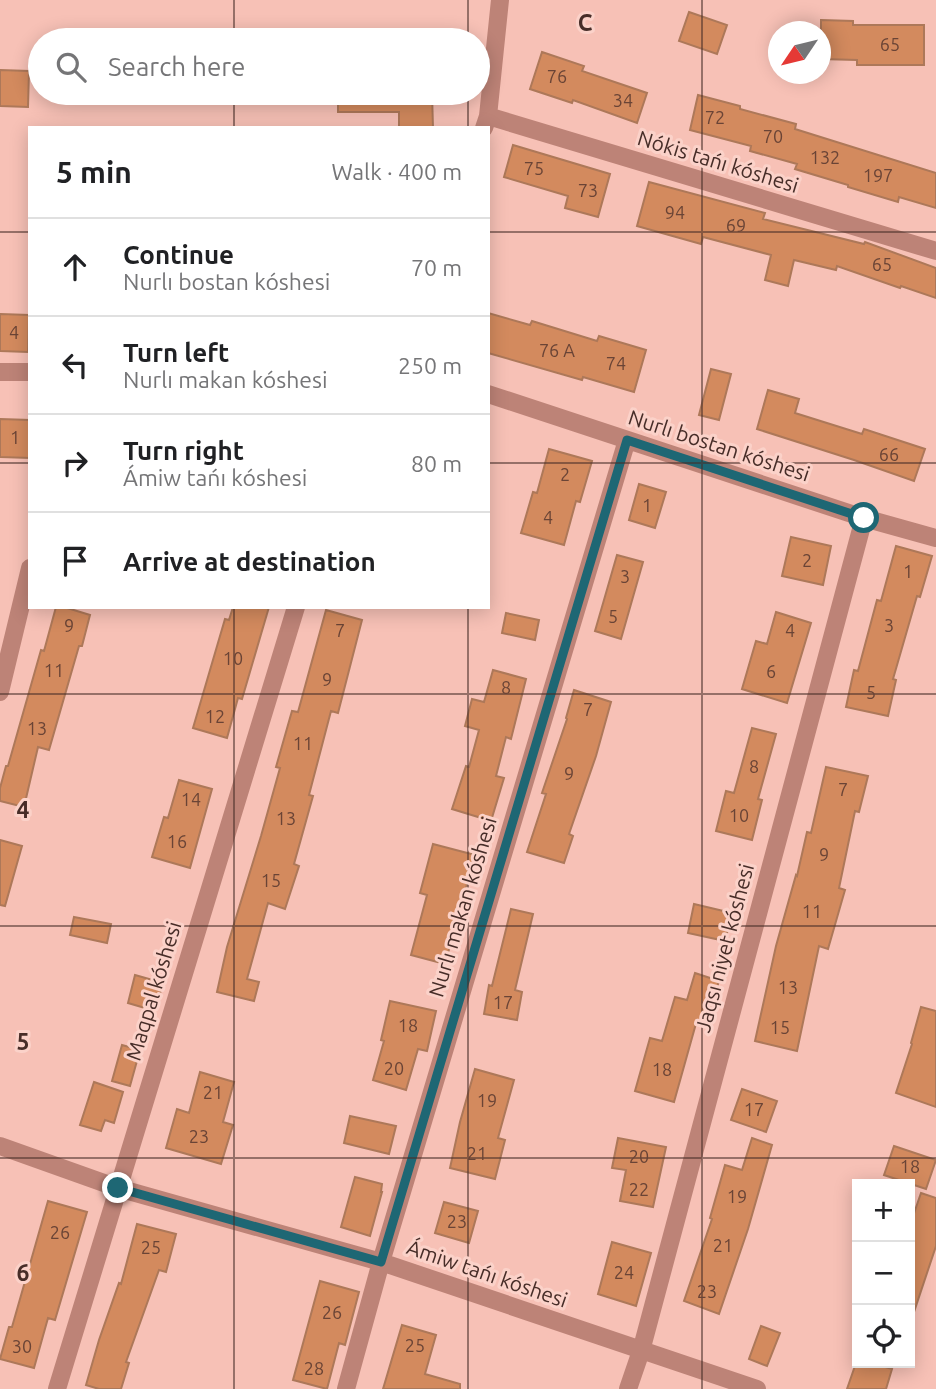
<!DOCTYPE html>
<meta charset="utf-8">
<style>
:root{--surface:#fff;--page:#f6f6f6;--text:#202124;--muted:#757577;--line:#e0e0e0}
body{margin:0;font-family:Ubuntu,sans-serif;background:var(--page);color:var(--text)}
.controls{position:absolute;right:21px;bottom:21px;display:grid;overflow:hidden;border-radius:0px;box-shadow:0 4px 18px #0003}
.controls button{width:63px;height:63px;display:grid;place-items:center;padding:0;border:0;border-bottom:2px solid var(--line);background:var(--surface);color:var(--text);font:35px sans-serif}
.compass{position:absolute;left:768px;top:21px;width:63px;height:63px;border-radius:50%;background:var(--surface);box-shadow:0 4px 18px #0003;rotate:235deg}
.stop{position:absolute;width:21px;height:21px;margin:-16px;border:5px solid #1e6774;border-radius:50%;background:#fff}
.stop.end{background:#1e6774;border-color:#fff;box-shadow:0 2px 7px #0008}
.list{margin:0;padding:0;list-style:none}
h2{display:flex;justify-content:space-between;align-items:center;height:91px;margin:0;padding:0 28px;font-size:30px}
h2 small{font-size:23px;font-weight:400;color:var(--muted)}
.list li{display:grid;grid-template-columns:46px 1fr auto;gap:21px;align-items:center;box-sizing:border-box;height:98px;padding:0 28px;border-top:2px solid var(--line)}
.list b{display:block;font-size:26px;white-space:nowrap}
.list p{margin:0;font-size:23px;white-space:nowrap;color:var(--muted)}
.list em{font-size:23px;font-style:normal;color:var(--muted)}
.icon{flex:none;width:38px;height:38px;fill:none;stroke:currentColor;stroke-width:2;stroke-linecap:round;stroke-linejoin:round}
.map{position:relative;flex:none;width:936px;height:1389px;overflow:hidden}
.search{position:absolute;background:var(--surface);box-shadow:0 4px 18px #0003;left:28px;top:28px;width:462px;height:77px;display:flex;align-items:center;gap:18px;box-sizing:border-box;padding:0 24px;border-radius:38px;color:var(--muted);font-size:26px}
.panel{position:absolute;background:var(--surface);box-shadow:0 4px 18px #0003;left:28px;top:126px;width:462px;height:483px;border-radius:0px}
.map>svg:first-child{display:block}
.building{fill:#d38a5e;stroke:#ad7859;stroke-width:2}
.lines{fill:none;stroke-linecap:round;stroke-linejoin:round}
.street{stroke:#bd8377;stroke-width:18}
.route{stroke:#1e6774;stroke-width:9}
.grid{fill:none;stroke:#472d28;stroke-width:2;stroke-opacity:0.55}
.labels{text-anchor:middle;stroke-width:6;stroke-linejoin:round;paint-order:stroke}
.number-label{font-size:18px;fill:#6a4436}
.street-label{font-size:21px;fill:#472d28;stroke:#fbd2c9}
.grid-label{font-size:23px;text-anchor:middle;font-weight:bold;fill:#472d28;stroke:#fbd2c9;stroke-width:6;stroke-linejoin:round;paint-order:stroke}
</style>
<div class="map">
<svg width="936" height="1389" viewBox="0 0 936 1389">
<rect width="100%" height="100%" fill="#f7c1b6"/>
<path class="building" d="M689,12L727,25L717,54L679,41Z
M821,20L853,21V25H924V65H857V60L821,59Z
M542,52L584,66L582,71L647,93L637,123L573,100L572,103L530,89Z
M0,70L29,71L28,107L0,106Z
M338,93H432L433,128H399V112H338Z
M698,95L740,106V109L796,124L795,129L936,173V208L899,197L898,202L848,187V185L795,169L797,164L750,151L751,146L690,130Z
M513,145L610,174L598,217L565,208L568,196L504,177Z
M649,182L765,213L763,219L864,244L865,242L936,268V298L901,286L900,288L837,266L836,270L794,260L788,286L765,280L771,255L703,237L701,244L637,226Z
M488,313L530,325L532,321L597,341L599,336L646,350L634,392L583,377L582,380L488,353Z
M0,314L29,315L28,352L0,351Z
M711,369L731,374L719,420L699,415Z
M768,390L799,399L795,413L862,434L864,429L925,449L914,481L854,460L757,429Z
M0,419L30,420V458L0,457Z
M549,449L592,461L580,502L576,501L564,545L521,533L533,492L537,493Z
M639,484L666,492L655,528L629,520Z
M791,537L831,546L823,585L782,576Z
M896,546L932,556L920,597L917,596L893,679L896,680L888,716L846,707L854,670L858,671L877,600L881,601Z
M617,555L643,562L621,639L595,631Z
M56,607H64L90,615L82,646H79L49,750L38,747L24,807L0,801V788L6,766H8L41,650L44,651Z
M233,607H269L242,699L238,698L227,738L193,728L225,619L229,620Z
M326,610L362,620L338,713L331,711L309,795L313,796L294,864L299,866L285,909L268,903L247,979L259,982L254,1001L217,992L227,947L261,836L280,768L276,767L292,711L298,712Z
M776,612L811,623L787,703L742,689L756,641L767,644Z
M506,613L539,620L535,640L502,633Z
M493,670L526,679L511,739L506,737L496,776L504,778L491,821L452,809L466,766L469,767L479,730L465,726L472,699L484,702Z
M574,690L611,702L596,756L569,834L573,836L564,863L527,852L546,794L542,793L567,719L566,718Z
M752,728L776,734L758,799L762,800L752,840L716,831L726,791L734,793Z
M826,767L868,776L859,812L855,811L839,888L845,890L828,949L819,946L797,1051L755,1041L776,946L796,875L797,876L807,832L811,833Z
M179,780L212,789L190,868L152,857L164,817L168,818Z
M0,840L22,846L5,906L0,905Z
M433,844L475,855L445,964L411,955L427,895L420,893Z
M694,904L732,913L725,941L688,933Z
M511,909L533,914L515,990L522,992L517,1020L484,1014L489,985L492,986Z
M74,917L111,924L107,943L70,935Z
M695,973L719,981L707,1023L697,1020L674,1102L635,1091L650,1038L662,1041L675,997L687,1000Z
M135,975L163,983L155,1011L128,1003Z
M390,1001L436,1011L427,1051L418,1049L406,1090L373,1080L384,1041L381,1040Z
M921,1007L936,1011V1107L896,1093L912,1044L911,1043Z
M122,1045L140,1050L130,1086L112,1081Z
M475,1069L514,1080L498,1138L505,1140L495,1179L450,1168L460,1122Z
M200,1072L234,1082L223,1122L233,1125L221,1164L166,1148L177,1109L189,1113Z
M94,1082L123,1092L114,1123L105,1120L101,1131L80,1125Z
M742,1089L777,1101L766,1132L731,1120Z
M350,1116L396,1126L389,1154L344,1143Z
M618,1138L666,1147L653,1207L620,1201L626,1170L612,1168Z
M752,1138L772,1145L748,1229L719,1314L684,1301L712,1219L710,1218L725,1165L742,1170Z
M894,1146L936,1160L926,1189L884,1175Z
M355,1177L382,1184L381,1192H382L370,1236L341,1227Z
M921,1193L936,1198V1246L913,1315L910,1314V1225Z
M48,1201L87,1212L55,1320L48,1318L34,1368L0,1359L9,1327H12Z
M444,1202L478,1211L469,1243L435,1233Z
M137,1224L176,1234L166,1272L159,1270L126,1362L129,1363L121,1389H99L86,1385L99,1340L119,1283L121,1284Z
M612,1242L651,1253L636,1306L598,1294Z
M320,1281L359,1292L345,1345L339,1343L327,1389L293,1380Z
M402,1325L436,1335L425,1374L460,1384V1389H383Z
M761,1326L780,1333L767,1366L749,1359Z
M856,1363H872L892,1369L886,1389H847Z"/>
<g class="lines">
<path class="street" d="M488,116L936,251
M484,128L488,116L500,0
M0,372H30
M488,394L864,518L936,538
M0,692L30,568
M0,1146L118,1188L381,1262L757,1389
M57,1389L296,607
M346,1389L381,1262L627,440
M628,1389L641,1351L864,518"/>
</g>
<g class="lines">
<path class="route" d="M118,1188L381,1262L627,440L864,518"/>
</g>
<path class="grid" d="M234,0V40M468,0V40M702,0V1389M234,93V128M468,93V128M0,232H30M488,232H936M0,463H30M488,463H936M234,607V1389M468,607V1389M0,694H936M0,926H936M0,1158H936"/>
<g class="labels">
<g class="number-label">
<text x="890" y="51">65</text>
<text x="557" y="83">76</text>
<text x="623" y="107">34</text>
<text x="715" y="124">72</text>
<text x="773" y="143">70</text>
<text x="825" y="164">132</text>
<text x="534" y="175">75</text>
<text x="878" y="182">197</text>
<text x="588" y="197">73</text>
<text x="675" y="219">94</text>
<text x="736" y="232">69</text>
<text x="882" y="271">65</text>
<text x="14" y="339">4</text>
<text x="557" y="357">76 А</text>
<text x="616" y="370">74</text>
<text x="15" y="444">1</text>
<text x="889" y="461">66</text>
<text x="565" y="481">2</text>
<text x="647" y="512">1</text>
<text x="548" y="524">4</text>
<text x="807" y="567">2</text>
<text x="908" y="578">1</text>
<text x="625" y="583">3</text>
<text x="613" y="623">5</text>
<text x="69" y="632">9</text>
<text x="889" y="632">3</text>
<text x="340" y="637">7</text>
<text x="790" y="637">4</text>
<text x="233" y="665">10</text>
<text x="54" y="677">11</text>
<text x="771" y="678">6</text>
<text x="327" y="686">9</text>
<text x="506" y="694">8</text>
<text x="871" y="699">5</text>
<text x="588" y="716">7</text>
<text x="215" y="723">12</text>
<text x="37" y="735">13</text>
<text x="303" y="750">11</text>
<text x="754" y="773">8</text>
<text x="569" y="780">9</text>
<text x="843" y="796">7</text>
<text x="191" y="806">14</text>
<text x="739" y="822">10</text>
<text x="286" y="825">13</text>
<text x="177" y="848">16</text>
<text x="824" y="861">9</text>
<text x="271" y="887">15</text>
<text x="812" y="918">11</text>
<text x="788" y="994">13</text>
<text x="503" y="1009">17</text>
<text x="408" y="1032">18</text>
<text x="780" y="1034">15</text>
<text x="394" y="1075">20</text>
<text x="662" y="1076">18</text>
<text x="213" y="1099">21</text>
<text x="487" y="1107">19</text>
<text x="754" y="1116">17</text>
<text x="199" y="1143">23</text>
<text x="477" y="1160">21</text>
<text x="639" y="1163">20</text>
<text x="910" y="1173">18</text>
<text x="639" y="1196">22</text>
<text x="737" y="1203">19</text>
<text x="457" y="1228">23</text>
<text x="60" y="1239">26</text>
<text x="723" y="1252">21</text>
<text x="151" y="1254">25</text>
<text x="624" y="1279">24</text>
<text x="707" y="1298">23</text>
<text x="332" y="1319">26</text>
<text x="415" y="1352">25</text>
<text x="22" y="1353">30</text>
<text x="314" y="1375">28</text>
</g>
<g class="street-label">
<text transform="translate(718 162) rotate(17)" y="7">Nókis tańı kóshesi</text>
<text transform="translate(719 446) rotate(18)" y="7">Nurlı bostan kóshesi</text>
<text transform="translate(463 907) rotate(-73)" y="7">Nurlı makan kóshesi</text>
<text transform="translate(725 948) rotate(-75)" y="7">Jaqsı niyet kóshesi</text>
<text transform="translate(154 991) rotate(-73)" y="7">Maqpal kóshesi</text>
<text transform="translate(487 1274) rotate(19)" y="7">Ámiw tańı kóshesi</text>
</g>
</g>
<g class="grid-label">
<text x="585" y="31">C</text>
<text x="23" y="818">4</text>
<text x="23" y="1050">5</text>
<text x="23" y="1281">6</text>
</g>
</svg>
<div class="controls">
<button>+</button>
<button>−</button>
<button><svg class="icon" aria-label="locate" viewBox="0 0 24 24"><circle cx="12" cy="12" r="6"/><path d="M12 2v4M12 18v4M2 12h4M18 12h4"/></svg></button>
</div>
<svg class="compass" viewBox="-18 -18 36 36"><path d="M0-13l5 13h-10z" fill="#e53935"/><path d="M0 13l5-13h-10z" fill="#757577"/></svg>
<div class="stop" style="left:864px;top:518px"></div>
<div class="stop end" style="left:118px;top:1188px"></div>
<div class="search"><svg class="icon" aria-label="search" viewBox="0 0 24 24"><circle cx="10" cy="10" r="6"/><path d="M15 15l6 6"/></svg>Search here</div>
<section class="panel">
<h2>5 min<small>Walk · 400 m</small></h2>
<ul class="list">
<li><svg class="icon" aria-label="ahead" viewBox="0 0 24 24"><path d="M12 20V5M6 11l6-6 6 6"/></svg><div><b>Continue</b><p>Nurlı bostan kóshesi</p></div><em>70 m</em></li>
<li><svg class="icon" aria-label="left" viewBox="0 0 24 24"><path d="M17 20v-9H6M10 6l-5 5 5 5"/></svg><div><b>Turn left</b><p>Nurlı makan kóshesi</p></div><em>250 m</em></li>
<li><svg class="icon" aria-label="right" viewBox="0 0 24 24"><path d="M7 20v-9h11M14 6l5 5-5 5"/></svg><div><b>Turn right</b><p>Ámiw tańı kóshesi</p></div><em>80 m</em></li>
<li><svg class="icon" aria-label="arrive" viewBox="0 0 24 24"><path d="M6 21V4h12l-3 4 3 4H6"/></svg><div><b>Arrive at destination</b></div></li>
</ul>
</section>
</div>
